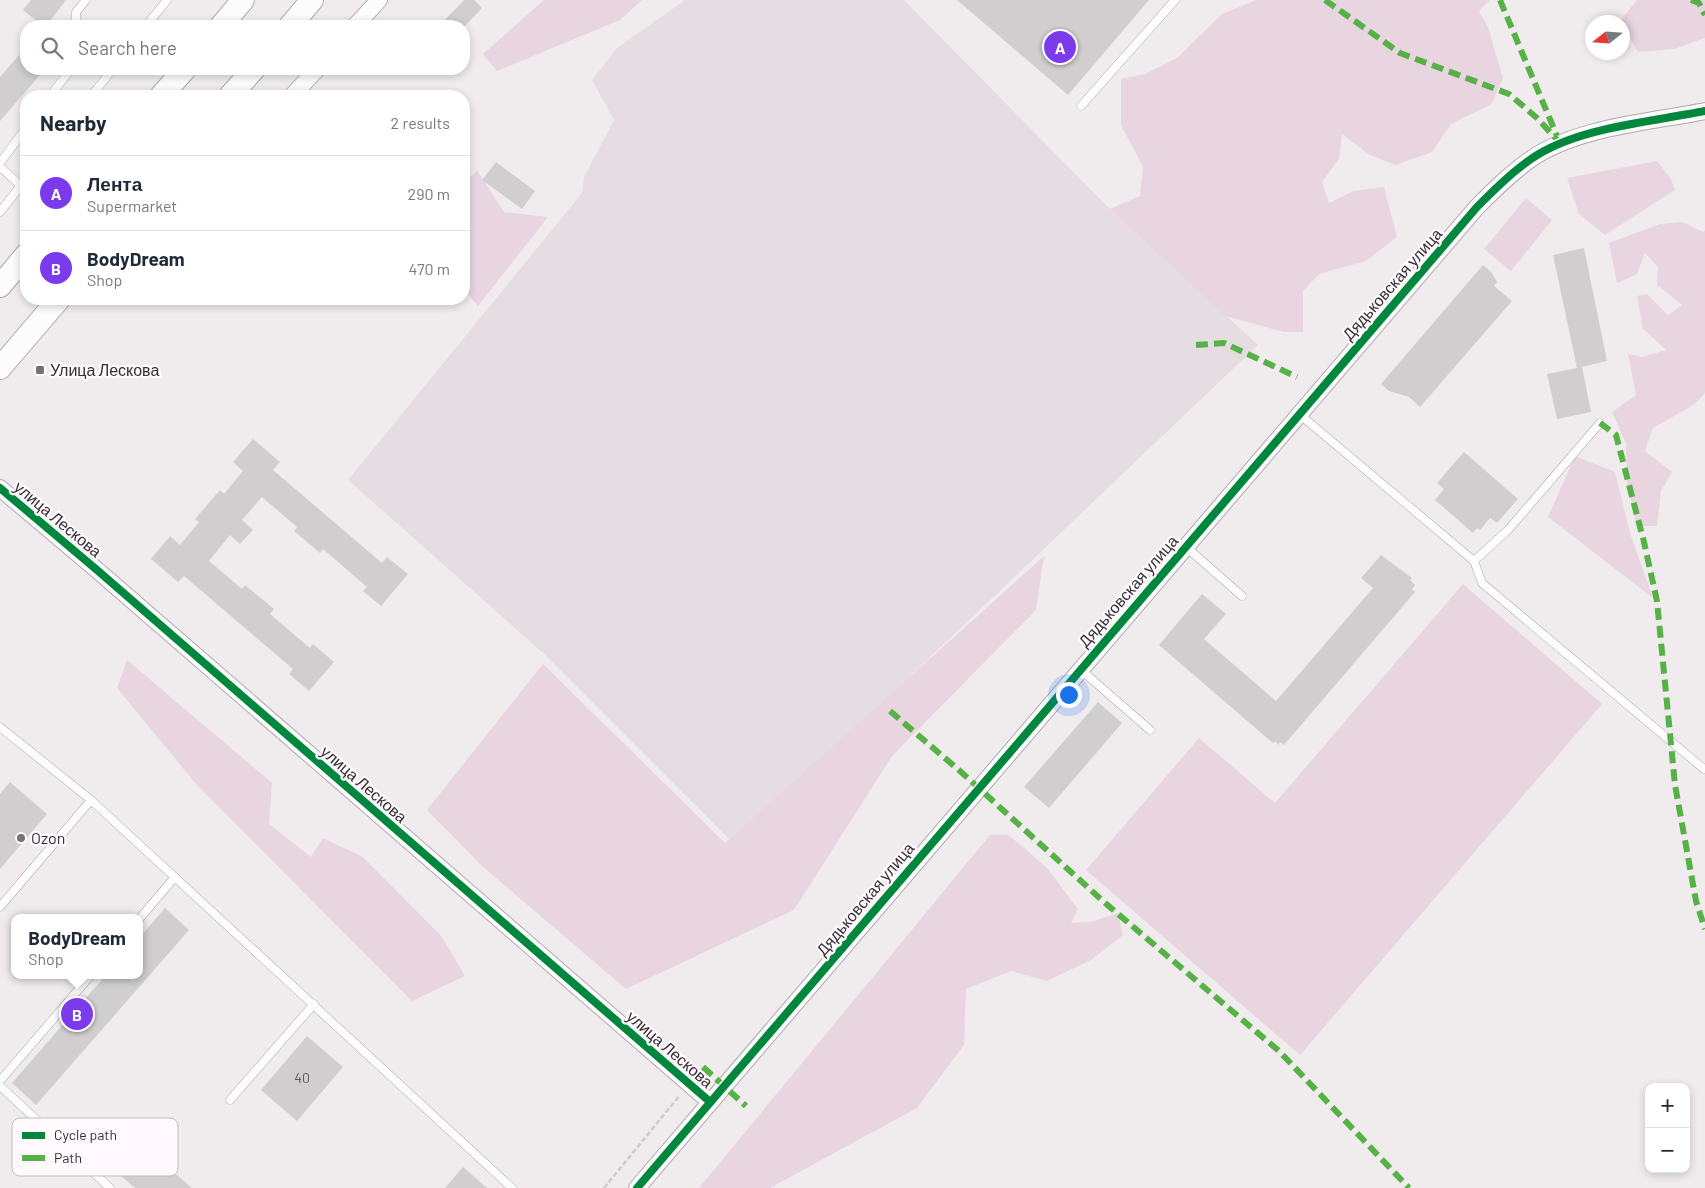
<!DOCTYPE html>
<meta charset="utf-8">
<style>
:root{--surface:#fff;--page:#f6f6f7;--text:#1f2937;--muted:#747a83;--line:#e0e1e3;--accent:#7c3aed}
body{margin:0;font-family:Barlow,sans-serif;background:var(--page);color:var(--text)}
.controls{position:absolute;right:15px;bottom:15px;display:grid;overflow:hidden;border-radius:10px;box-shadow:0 2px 8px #0003}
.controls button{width:45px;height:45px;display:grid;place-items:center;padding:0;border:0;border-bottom:1px solid var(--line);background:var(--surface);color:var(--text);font:25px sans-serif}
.compass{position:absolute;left:1585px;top:15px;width:45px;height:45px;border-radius:50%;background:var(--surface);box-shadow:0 2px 8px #0003;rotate:253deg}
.you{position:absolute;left:1068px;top:694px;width:18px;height:18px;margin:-12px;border:4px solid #fff;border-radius:50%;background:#1a73e8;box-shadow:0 0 0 8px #1a73e833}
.badge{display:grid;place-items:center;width:32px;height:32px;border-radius:50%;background:var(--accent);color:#fff;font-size:16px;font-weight:700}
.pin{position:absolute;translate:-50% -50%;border:2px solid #fff;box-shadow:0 1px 5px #0006}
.popup{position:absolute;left:11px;top:914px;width:132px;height:65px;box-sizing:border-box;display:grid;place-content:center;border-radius:10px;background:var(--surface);filter:drop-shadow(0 1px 4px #0005);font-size:16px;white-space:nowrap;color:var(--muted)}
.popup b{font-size:19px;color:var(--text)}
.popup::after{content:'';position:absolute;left:50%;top:100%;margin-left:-10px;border:10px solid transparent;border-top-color:var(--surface)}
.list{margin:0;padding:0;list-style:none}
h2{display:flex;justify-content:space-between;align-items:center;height:65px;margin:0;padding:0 20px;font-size:21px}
h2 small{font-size:16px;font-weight:400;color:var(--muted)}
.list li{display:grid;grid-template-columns:32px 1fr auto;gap:15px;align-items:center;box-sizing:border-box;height:75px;padding:0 20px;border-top:1px solid var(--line)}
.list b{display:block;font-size:19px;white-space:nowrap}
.list p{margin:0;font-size:16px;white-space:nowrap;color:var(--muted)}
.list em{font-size:16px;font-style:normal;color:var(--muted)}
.icon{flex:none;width:28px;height:28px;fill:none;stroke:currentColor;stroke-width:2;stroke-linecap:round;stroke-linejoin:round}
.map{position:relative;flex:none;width:1705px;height:1188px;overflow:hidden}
.search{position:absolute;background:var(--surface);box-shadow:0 2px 8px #0003;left:20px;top:20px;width:450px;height:55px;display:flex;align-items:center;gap:12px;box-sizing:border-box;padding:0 18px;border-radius:20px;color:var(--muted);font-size:19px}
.panel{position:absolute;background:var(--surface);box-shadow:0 2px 8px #0003;left:20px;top:90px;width:450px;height:215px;border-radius:20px}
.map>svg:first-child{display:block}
.built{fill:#e6dde3}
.green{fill:#e8d5e0}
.building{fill:#d1ced0}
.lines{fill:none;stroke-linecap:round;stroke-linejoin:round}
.service-casing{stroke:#adabac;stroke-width:9}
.minor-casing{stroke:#adabac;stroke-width:18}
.secondary-casing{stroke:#adabac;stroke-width:24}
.path{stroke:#cdcbcc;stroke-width:2.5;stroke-dasharray:5 2.5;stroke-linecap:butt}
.service{stroke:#fdfcfc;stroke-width:8}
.minor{stroke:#fdfcfc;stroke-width:16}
.secondary{stroke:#fdfcfc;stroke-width:22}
.quiet{stroke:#56b246;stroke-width:6;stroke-dasharray:12 6;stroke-linecap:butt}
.cycleway-casing{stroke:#fff8fc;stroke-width:11}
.cycleway{stroke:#00873e;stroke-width:8}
.poi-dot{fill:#747273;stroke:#fff8fc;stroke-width:2}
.labels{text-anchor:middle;stroke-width:4.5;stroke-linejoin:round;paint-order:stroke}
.number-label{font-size:14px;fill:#5a5859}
.street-label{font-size:16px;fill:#323031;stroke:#fff8fc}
.poi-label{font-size:16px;fill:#323031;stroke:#fff8fc;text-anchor:start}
.key{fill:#fff8fc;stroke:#c2bcbf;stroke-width:1}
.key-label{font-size:14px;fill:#323031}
</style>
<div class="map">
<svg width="1705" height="1188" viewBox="0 0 1705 1188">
<rect width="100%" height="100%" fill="#f0ecee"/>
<path class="built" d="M685,0H904L1110,209L1258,345L734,844L544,654L348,480L582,193L584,177L614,120L592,80L617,48Z"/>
<path class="green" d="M544,0H642L620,20L497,71L483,54Z
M1256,0H1490L1479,11L1488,27L1503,78L1492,104L1451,124L1432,152L1395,165L1368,154L1342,134L1339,159L1322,182L1329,203L1353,191L1384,187L1397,237L1366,261L1319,274L1303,291V332H1284L1225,316L1110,209L1140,196L1143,167L1121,125V79L1145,74L1177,58L1222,14Z
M1637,0H1705V38L1674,49L1638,52L1620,21Z
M1657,161L1671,179L1675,190L1605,235L1579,214L1567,178Z
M477,170L504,212L548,217L478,306L464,290V183Z
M1526,198L1552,220L1511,271L1484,249Z
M1682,222L1703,232L1705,230V393L1695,404L1653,428L1645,451L1672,472L1661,491L1657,526H1637L1627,483L1626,443L1612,412L1636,395L1628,354L1642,357L1666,350L1643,329L1637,296L1647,294L1668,315L1682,305L1657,285L1658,267L1645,253L1637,274L1617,283L1609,243L1660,224Z
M1575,456L1615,472L1630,533L1653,598L1548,517Z
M1044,556L1036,610L892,756L794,910L626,989L482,866L427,810L543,664L725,843Z
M1463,584L1602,704L1300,1055L1086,870L1199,738L1275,803Z
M127,660L272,783L269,824L311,857L323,838L363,857L442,937L465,976L412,1001L196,784L117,688Z
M990,835H1008L1022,846L1047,868L1078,909L1071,923L1090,922L1118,913L1123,935L1091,960L1047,981L1011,971L966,989L964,1045L917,1108L770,1188H699Z"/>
<path class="building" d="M31,0H66L46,26H43L23,10Z
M464,0H474L482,8L465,26H439Z
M957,0H1149L1068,95Z
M26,47V69H45L0,121V77Z
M496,162L535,191L522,209L482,180Z
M1584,248L1607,361L1577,368L1553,255Z
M1483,265L1492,273L1497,282L1494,286L1512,301L1420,407L1409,397L1389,391L1381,384Z
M1582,367L1591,412L1557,419L1547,374Z
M253,439L280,462L273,470L382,563L387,557L408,574L381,606L363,591L367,587L323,549L320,553L294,531L297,527L262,497L242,520L253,530L240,544L230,535L209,561L242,589L245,585L274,609L270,614L310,648L313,644L334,662L309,691L289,674L293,669L184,576L178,582L151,559L170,536L180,545L199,522L195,519L220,490L224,494L243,471L233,462Z
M1464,452L1518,499L1497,523L1490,518L1480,530L1477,528L1473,533L1435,500L1444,489L1437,483Z
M1381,555L1412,578L1410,580L1415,585L1412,589L1415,592L1284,745L1280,742L1278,745L1275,741L1273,743L1159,645L1202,594L1226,614L1204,639L1276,701L1373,588L1361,578Z
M1098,702L1122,723L1049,808L1024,787Z
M10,782L47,814L0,869V794Z
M165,908L189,930L36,1105L12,1083L106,975H140V937Z
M307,1036L343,1067L297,1121L261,1090Z
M111,1118L192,1188H135L87,1146Z
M463,1167L487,1188H445Z"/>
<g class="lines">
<g class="service-casing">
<path id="service" d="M76,26V12L86,0
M146,26L167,0
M50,96L71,69
M91,96L113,69
M1081,106L1175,0
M0,163L26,128
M0,167L26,190
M0,212L26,179
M1298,413L1474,561L1509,529L1600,423
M1185,546L1242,596
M1474,561L1482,583L1704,769
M1080,669L1150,730
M0,727L91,800L0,907
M91,800L512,1188
M140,918L175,877
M0,1081L91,975
M0,1086L110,1188
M230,1100L314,1004"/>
</g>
<g class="minor-casing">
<path id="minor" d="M355,26L379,0
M292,96L317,69
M0,488L97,570L709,1101
M637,1188L1477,207C1494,190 1511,173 1531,159C1577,127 1651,122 1705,111"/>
</g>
<g class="secondary-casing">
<path id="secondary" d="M221,26L243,0
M290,26L312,0
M161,96L185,69
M230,96L254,69
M0,286L26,255
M0,368L59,299"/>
</g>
<path class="path" d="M604,1188L680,1095"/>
<use href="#service" class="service"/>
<use href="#minor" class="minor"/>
<use href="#secondary" class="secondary"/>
<path class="quiet" d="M1325,0L1400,53L1509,94L1537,118L1560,143
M1500,0L1557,136
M1691,0L1699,3L1705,15
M1196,345L1224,343L1297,377
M1600,423L1616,435L1644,542L1657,601L1675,785L1696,901L1705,929
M890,711L960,771L1104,902L1279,1051L1409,1188
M703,1067L746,1106"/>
<g class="cycleway-casing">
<path id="cycleway" d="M0,488L97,570L709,1101
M637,1188L1477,207C1494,190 1511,173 1531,159C1577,127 1651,122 1705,111"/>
</g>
<use href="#cycleway" class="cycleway"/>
</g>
<g class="poi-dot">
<rect x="35" y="365" width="10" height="10" rx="2.5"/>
<circle cx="21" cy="838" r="5"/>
</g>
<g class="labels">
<g class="number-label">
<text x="302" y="1083">40</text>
</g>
<g class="street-label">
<text transform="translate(1392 284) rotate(-49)" y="6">Дядьковская улица</text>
<text transform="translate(58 519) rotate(40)" y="6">улица Лескова</text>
<text transform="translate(1128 591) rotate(-49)" y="6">Дядьковская улица</text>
<text transform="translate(364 784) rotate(41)" y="6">улица Лескова</text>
<text transform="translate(865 899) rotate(-50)" y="6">Дядьковская улица</text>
<text transform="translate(670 1049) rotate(41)" y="6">улица Лескова</text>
</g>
<g class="poi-label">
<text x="50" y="376">Улица Лескова</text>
<text x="31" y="844">Ozon</text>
</g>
</g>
<rect x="12" y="1118" width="166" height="58" rx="8" class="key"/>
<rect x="22" y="1132" width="23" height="7" fill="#00873e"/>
<rect x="22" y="1155" width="23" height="6" fill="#56b246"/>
<g class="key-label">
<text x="54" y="1140">Cycle path</text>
<text x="54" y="1163">Path</text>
</g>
</svg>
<div class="controls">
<button>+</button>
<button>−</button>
</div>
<svg class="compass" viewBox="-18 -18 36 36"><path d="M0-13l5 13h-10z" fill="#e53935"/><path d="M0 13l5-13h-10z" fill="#747a83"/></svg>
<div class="you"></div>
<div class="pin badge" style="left:1060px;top:47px">A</div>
<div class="pin badge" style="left:77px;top:1014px">B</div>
<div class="popup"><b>BodyDream</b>Shop</div>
<div class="search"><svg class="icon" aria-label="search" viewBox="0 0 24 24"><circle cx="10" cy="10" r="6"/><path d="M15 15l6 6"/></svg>Search here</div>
<section class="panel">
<h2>Nearby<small>2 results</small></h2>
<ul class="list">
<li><span class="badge">A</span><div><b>Лента</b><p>Supermarket</p></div><em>290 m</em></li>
<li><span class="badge">B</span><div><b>BodyDream</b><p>Shop</p></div><em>470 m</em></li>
</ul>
</section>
</div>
